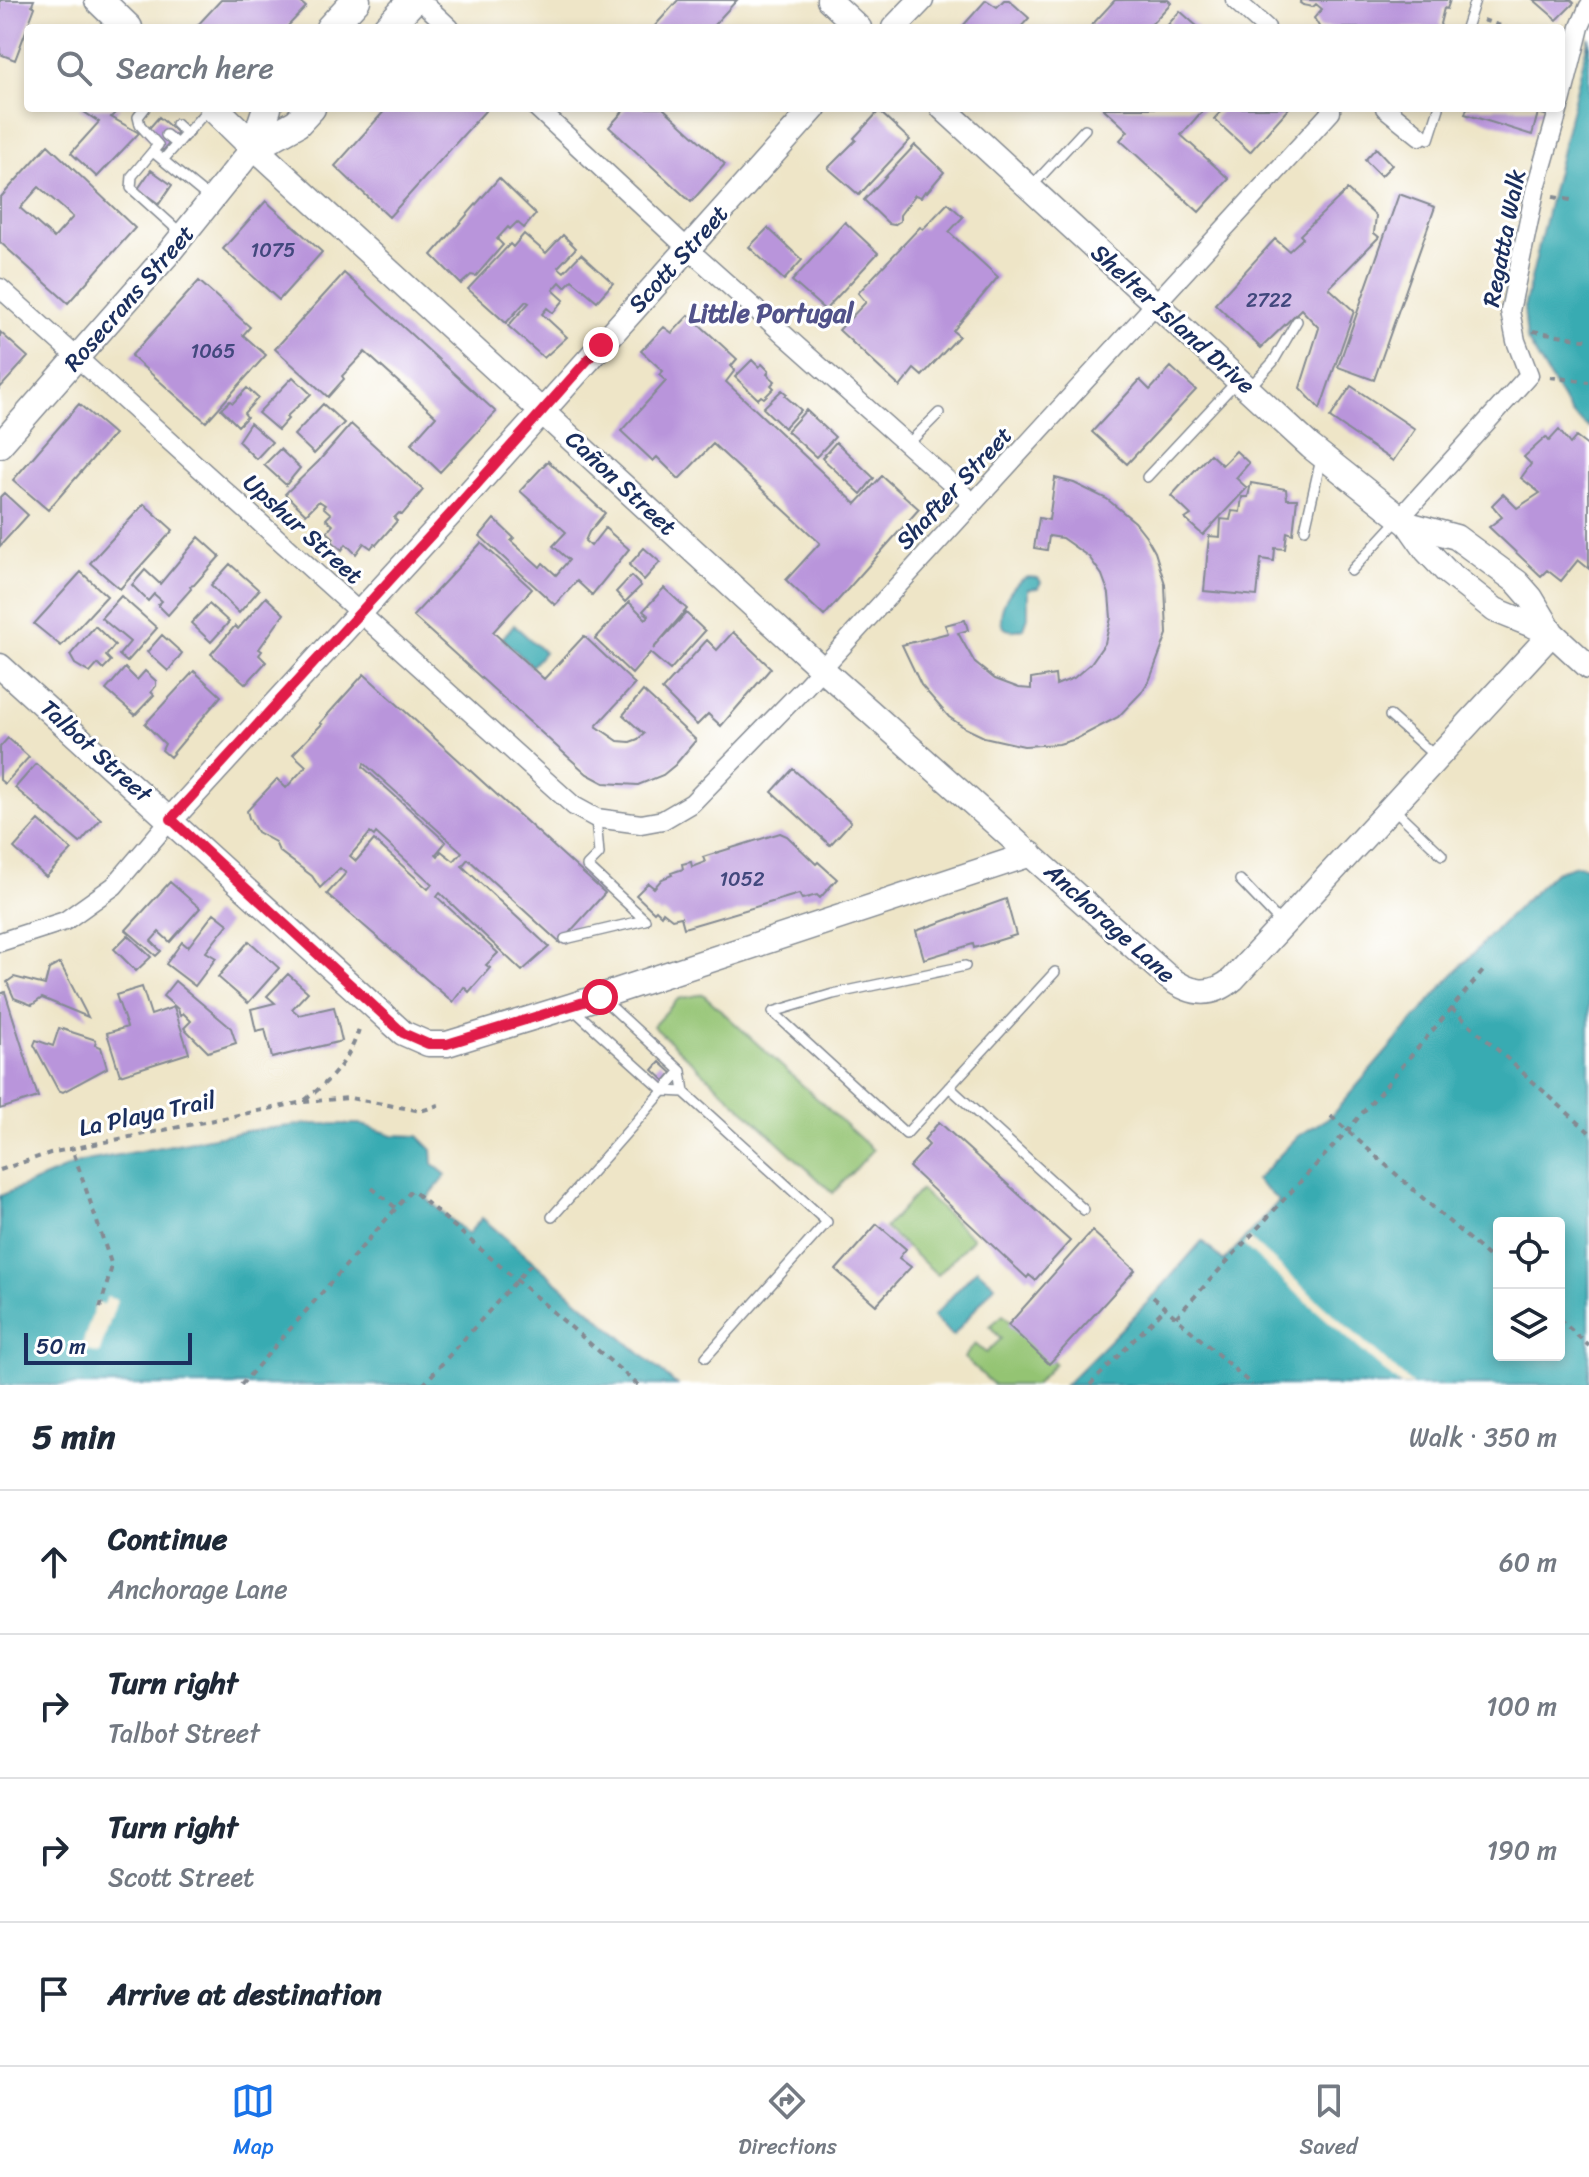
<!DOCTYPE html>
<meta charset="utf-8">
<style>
:root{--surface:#fff;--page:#f6f6f7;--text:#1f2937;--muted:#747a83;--line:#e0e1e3;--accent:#1a73e8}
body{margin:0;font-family:Sriracha,sans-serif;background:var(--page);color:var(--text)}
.controls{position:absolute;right:24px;bottom:24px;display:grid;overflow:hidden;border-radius:8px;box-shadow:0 4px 12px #0003}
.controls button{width:72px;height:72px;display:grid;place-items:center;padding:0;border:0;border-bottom:2px solid var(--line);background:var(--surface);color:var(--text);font:40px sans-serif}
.scale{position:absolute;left:24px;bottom:20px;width:168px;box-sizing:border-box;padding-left:8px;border:4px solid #1b2f5e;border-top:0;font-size:22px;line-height:28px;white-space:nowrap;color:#1b2f5e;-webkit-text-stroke:6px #fff;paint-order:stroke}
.stop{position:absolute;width:24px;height:24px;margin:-18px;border:6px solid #e11d48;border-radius:50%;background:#fff}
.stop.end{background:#e11d48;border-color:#fff;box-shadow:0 2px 8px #0008}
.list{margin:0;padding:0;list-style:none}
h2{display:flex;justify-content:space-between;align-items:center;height:104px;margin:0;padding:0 32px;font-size:34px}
h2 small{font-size:26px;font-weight:400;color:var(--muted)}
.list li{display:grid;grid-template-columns:52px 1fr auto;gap:24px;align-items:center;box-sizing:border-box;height:144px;padding:0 32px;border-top:2px solid var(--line)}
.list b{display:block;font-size:30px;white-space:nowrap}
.list p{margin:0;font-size:26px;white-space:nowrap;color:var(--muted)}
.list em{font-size:26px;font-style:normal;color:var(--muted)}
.icon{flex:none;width:44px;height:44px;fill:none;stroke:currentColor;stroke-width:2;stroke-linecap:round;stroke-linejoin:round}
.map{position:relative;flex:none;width:1589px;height:1385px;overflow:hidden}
.search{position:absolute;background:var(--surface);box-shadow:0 4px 12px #0003;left:24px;right:24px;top:24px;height:88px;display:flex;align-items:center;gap:20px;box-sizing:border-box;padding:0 28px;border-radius:8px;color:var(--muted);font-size:30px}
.sheet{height:680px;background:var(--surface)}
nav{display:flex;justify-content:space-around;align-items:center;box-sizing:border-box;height:112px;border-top:2px solid var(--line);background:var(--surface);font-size:22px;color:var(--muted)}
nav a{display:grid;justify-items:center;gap:4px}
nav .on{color:var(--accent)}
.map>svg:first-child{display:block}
.green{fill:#94c473;stroke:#587a68;stroke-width:2}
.water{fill:#39abb2;stroke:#2a6d88;stroke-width:2;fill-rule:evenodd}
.pier{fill:#eee5c7}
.building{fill:#b995db;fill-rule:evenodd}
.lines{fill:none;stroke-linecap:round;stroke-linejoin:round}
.lane-casing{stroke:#848a92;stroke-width:12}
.street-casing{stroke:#848a92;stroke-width:21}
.secondary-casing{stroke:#848a92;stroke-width:27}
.primary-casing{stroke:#848a92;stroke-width:31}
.path{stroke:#848a92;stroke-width:4;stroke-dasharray:6 6;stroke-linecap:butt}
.lane{stroke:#fff;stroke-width:9}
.street{stroke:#fff;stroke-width:18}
.secondary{stroke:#fff;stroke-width:24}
.primary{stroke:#fff;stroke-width:28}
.route{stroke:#e11d48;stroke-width:10}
.labels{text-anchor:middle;stroke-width:6;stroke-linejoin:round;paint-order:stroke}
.number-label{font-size:20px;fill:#42487d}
.street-label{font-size:24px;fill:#1b2f5e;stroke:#fff}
.neighbourhood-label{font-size:26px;font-weight:bold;fill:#52538a;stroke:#fff}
</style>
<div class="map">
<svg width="1589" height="1385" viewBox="0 0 1589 1385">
<rect width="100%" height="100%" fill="#fff"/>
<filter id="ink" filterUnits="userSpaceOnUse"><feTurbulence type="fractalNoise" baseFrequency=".0125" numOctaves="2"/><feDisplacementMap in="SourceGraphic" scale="16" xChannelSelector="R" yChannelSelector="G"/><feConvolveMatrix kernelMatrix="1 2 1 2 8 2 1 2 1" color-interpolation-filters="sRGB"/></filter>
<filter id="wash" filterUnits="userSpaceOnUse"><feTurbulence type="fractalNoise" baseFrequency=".006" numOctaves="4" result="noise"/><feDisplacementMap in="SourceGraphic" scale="32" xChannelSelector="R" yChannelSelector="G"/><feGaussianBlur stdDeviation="1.8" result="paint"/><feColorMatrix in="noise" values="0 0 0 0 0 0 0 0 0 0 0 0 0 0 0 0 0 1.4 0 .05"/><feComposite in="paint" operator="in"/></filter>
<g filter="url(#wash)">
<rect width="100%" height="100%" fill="#eee5c7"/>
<path class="green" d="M703,994L873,1150L833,1193L653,1026L678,999Z
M920,1190L973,1238L938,1275L885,1228Z
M1003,1315L1055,1363L1035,1385H994L964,1358L975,1344L986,1353L1001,1339L990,1326Z"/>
<path class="water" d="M1589,37V428L1571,413L1527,340L1524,308Z
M1029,577L1038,578L1041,582L1038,588L1028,589V617L1024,628C982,643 1006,581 1029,577Z
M514,625L544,652L532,666L502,638Z
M1577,865L1589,867V1385H1065L1153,1297L1202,1241L1224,1261L1279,1201L1256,1180L1298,1136L1331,1116L1449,979L1500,925L1555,872ZM1499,1223H1559V1355H1499Z
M308,1124H359L393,1135L418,1136L432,1150L433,1164L446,1175L427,1199L468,1234L482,1218L677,1385H0V1196L81,1162L246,1131Z
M977,1269L995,1285L953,1336L933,1317Z"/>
<path class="pier" d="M1249,1238L1315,1298L1413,1385H1400L1243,1245Z
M107,1297L117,1300L99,1354L81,1348L96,1303L104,1305Z"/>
<g id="blocks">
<path class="building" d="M0,0H34L32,5L35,7L15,60L0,54Z
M221,0H298L306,7L286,28H195Z
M678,0H737L713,26L715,28H653Z
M986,0L997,7L1004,0H1009L1029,18L1020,28H961Z
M1115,0H1168L1171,3L1148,28H1089Z
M1302,0H1450L1447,9L1444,8L1440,24L1442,28H1320L1314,18L1322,9L1316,4L1313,7L1303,5L1300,3Z
M1534,0H1571L1574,3L1557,20Z
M1180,11L1199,28H1165Z
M78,108H120L111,117L139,133L97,177L71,153L99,122Z
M387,108H483L486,110L389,217L335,166Z
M626,108H663L725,164L691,202L609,127Z
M1103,108H1205L1181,135L1229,179L1199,212L1120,140L1128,131Z
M1224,108H1289L1250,152L1214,119Z
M1467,108H1547L1545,115L1538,113L1532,135L1465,114Z
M879,111L910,140L859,195L828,168L856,140L854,138Z
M159,117L178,133L163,151L144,134Z
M48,145L135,228L68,303L0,242V198ZM39,187L73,217L54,238L20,208Z
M915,145L944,172L927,192L925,191L921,197L915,195L900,215V221L894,225L889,224L864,200Z
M1376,148L1392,165L1381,176L1365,160Z
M151,170L172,185L159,204L138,189Z
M499,178L536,214L524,228L517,222L510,229L508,227L497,239L503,245L476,276L471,275L461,284L432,255Z
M1347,190L1376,216L1374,233L1379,237L1329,288L1354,311L1320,409L1300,388L1319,328L1301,309L1261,348L1215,304L1275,239L1289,251L1303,238L1300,235Z
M1399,194L1435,207L1374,380L1338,367Z
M266,201L322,252L279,300L223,249Z
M948,203L963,217L949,232L998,277L953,331L959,336L922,376L914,369L900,387L839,330L866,302L858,293L920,227L923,229Z
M845,222L878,253L825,310L792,281Z
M768,228L802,260L784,280L749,247Z
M524,234L546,253L563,235L576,248L558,267L564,272L581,254L613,283L597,301L572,280L565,287L560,282L553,290L564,300L553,313L547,308L542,314L567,337L544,358L508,326L529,303L526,301L506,323L468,289L510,244L513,247Z
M344,273L496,412L440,472L411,444L436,416L365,352L342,376L344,379L328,397L275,349Z
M199,281L250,327L243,335L266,355L206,422L131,356Z
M689,315L737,359L731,366L735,370L726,382L856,504L882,476L919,509L824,616L786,580L820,543L713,444L679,479L657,457L653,461L621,431L666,381L659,375L663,371L641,351L664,327L672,333Z
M0,332L28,357L0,388Z
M752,360L759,367L762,364L769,371L767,374L775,381L771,385L774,388L764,398L761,396L758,399L735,377Z
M1171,367L1196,390L1127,464L1092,432L1140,380L1150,390Z
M293,377L311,394L286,417L288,419L278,430L258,413Z
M1351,386L1415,429L1393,461L1330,418Z
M247,388L258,398L244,413L247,417L238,426L221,409L230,401L233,403Z
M782,390L787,394L785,396L801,410L784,428L763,408Z
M79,404L114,434L48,510L13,480Z
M323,404L344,423L314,454L294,435Z
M806,410L835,437L816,457L787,431Z
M250,423L272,442L256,459L238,441Z
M351,424L423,490L402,515L399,513L394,518L397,521L376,545L374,544L371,548L364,543L356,554L346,544L342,550L332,541L334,538L327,532L333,525L326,519L331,514L323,507L325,505L319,501L306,514L285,494L318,462Z
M1559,430L1570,444L1576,437L1589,447V569L1578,560L1561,581L1547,570L1541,576L1489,527L1502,517L1492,505L1503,494L1517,508L1540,493L1521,478L1531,464L1524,457L1546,437L1549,441Z
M836,442L874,478L861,494L822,458Z
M280,449L300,468L286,485L264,465Z
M1236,451L1249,463L1236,478L1247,488L1203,535L1185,519L1191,515L1171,496L1210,454L1222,465Z
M548,461L605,513L589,532L585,541L591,546L605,528L629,549L592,595L577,581L555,605L480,536L494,519L514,538L511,541L540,567L543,563L556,575L569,560L553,546L566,532L520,491Z
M1055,478L1074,483L1107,499L1135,522L1146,536L1155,552L1165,584L1167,634L1150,679L1141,693L1118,717L1076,739L1059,744L1024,746L984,737L965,728L949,717L921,685L902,645L948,633L945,625L965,620L968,630L958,633L975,663L995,679L1019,688L1031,689V679L1055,675L1056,685L1074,678L1091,663L1105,643L1111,618L1109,594L1102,575L1089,557L1062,538L1049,536L1047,550L1034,548L1039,518L1049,520Z
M1251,483L1286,489L1287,499H1297L1293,534L1287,532L1285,549L1275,548L1274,561L1261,559L1257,596L1204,591L1209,536L1220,537L1221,519L1230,520L1232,511L1240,512L1242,497H1248Z
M4,493L28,515L0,546V497Z
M144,504L173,530L120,589L90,563Z
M199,537L220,556L194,585L190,586L191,589L168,615L158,605L162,601L154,594L148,601L132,585L145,570L160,584Z
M481,543L532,589L493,632L544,679L584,636L635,684L596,726L618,741L630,742L638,739L644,734L623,715L643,691L696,740L675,765L663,775L638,785L604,783L587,774L413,616Z
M644,548L660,562L644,580L629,565Z
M230,564L259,590L239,613L211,585Z
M81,572L107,596L61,646L34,624Z
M631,576L641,586L625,602L616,592Z
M664,588L687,609L653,649L686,613L705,631L670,670L650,653L632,674L595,639L629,602L646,619L649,616L643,611Z
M121,596L157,628L127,662L119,655L130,642L101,618Z
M266,597L284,614L259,649L262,651L259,655L266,662L246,684L211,654L235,626L238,629Z
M209,604L229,622L211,642L191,623Z
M95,626L115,645L106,656L111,661L103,669L98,664L90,673L75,664L70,655Z
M733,632L771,668L721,726L708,714L697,725L662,690L707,640L717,650Z
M162,635L182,653L168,671L147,652Z
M125,668L137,680L145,671L156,681V686L151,692L154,695L135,715L106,690Z
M194,671L221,696L170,757L162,750L165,744L145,724Z
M364,674L605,893L560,943L468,859L462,866L549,947L522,971L440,893L437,897L498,953L486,965L490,968L469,992L464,987L453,1002L327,894L346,873L340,868L320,888L312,876L279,851L275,842L257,832L249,818L247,811L277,779L286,788L306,766L293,754L322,724L320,723ZM364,763L462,852L454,861L441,851L438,856L436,854L446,842L363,767ZM370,833L374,836L376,833L432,884L428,889L374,840L356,861L350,856Z
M8,738L29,757L5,784L0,780V747Z
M36,764L101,819L80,843L15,788Z
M793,769L851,822L830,845L772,792Z
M39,820L72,850L46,877L14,848Z
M780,833L787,836L816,864L818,862L837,879L820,898L817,895L802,899L799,894L684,928L681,917L672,919L663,912L661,915L656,910L654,912L636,895L648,883L654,888L662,879L672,875L671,873L683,869L682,864L691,862L692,867L705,862L703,857Z
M170,882L200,908L170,942L159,932L151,941L161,951L156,956L126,930Z
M1006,899L1016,935L974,948L973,944L924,959L916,931Z
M214,913L228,924L206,952L216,958L195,986L166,964L182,942L188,947Z
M128,935L151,957L136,971L114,949Z
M249,941L279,968L248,1003L218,977Z
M60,963L88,1017L42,998L32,1005L14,998L7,982L14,977L45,985L49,969Z
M288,974L308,992L292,1009L299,1015L334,1007L342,1041L272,1058L265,1029L256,1031L251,1009L275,1003L267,996Z
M175,981L231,1028L236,1043L208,1052L184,1028L191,1021L183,1013L180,1016L178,1009L163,996Z
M142,987L151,1015L174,1007L189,1053L120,1075L107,1033L127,1027L116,995Z
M5,992L38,1097L0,1109V994Z
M59,1028L96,1040L95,1045L101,1047L107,1068L63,1092L58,1090L34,1045L36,1040L53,1046Z
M660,1062L672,1073L665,1081L653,1070Z
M939,1122L1070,1241L1035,1280L1029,1275L1027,1278L909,1167L929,1145L924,1140Z
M877,1224L906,1249L899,1258L911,1267L876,1305L836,1270Z
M1092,1231L1135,1270L1049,1364L1008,1325Z"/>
</g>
</g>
<g filter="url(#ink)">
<use href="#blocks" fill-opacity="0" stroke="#848a92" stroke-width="2"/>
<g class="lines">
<g class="lane-casing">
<path id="lane" d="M1466,28L1475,0
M145,108L138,117L140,125L158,145L132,176L131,188L182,234
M176,124L187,134
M166,135L177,144
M1429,139L1439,108
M153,152L209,198
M163,160L209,108
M1032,186L1085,129
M1248,389L1273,362L1297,321
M907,445L939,413
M1147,477L1238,380
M1305,529L1321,459
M1351,571L1400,518
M1390,716L1435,756
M1394,809L1442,855
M1240,880L1282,924
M565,939L645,920L587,866L599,854L596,818
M573,1009L664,1091L684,1092L681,1071L603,999
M773,1012L906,1134L1055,972
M773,1012L833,994L965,966
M949,1087L1084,1210
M684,1092L827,1222L706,1357
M552,1217L681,1071"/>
</g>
<g class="street-casing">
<path id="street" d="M420,0L450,28
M1235,0L1266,28
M1561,102L1580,27L1589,6
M537,108L687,248L973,503
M1385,108L1420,136
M0,288L574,806L596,818L641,824L663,820L692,803L805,687L1331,112V108
M1400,518L1529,375L1516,341L1510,311L1535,191L1559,108
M0,942L65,921L114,886L171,819"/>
</g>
<g class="secondary-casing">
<path id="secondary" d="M829,0L859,28
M894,28L921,0
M943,108L1311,447L1408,524L1427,551L1446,571L1495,610L1552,633
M0,445L167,255L254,147L821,668L1168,977C1190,994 1211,998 1233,979L1552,633
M1408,524L1456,537L1517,582L1531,598L1552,633L1589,667
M0,666L403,1033L428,1044H447L571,1006L1031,854
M171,819L453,511L814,108"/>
</g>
<g class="primary-casing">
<path id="primary" d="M99,0L128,28
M330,28L356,0
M387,28L413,0
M214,108L254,147
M254,147L297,123L311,108
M254,147L267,108"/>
</g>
<path class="path" d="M1483,20L1507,28
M1553,197L1576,201
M1533,331L1589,340
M1550,377L1589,382
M1451,1008L1589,1132
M305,1100C331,1080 349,1061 359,1029
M1331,1116L1499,1266
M74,1154L112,1266L99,1312
M0,1170L50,1153L303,1102L350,1098L421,1111L439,1105
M372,1188L396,1208
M1153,1297L1252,1385
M1176,1317L1347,1131L1484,970
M1559,1319L1589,1346
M241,1385L412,1190L638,1385
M423,1385L533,1262
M1090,1385L1165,1308"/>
<use href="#lane" class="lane"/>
<use href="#street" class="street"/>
<use href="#secondary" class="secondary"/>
<use href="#primary" class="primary"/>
</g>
</g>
<g class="lines" filter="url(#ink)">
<path class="route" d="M600,997L447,1044H428L403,1033L171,819L453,511L601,345"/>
</g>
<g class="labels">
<g class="number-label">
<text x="273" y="257">1075</text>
<text x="1269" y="307">2722</text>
<text x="213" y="358">1065</text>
<text x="742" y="886">1052</text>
</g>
<g class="street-label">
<text transform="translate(1504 238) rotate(-79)" y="8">Regatta Walk</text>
<text transform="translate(678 259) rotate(-48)" y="8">Scott Street</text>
<text transform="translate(129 298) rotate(-49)" y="8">Rosecrans Street</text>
<text transform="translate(1173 319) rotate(42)" y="8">Shelter Island Drive</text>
<text transform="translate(621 483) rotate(43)" y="8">Cañon Street</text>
<text transform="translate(954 488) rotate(-47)" y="8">Shafter Street</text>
<text transform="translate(303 529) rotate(42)" y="8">Upshur Street</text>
<text transform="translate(96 751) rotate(42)" y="8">Talbot Street</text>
<text transform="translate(1110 923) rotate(42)" y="8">Anchorage Lane</text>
<text transform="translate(147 1114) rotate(-12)" y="8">La Playa Trail</text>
</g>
<g class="neighbourhood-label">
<text x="771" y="322">Little Portugal</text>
</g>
</g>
</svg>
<div class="controls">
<button><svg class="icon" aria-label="locate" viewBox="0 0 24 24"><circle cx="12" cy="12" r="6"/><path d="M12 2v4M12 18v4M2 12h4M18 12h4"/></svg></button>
<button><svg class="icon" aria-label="layers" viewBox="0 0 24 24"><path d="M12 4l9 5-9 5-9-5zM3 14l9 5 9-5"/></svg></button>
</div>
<div class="scale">50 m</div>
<div class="stop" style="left:600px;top:997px"></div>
<div class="stop end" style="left:601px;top:345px"></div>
<div class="search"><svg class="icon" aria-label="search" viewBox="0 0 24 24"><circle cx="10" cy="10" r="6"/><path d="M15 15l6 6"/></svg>Search here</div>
</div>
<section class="sheet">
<h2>5 min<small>Walk · 350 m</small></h2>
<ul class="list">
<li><svg class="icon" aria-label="ahead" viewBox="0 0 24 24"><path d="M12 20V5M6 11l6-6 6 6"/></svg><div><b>Continue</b><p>Anchorage Lane</p></div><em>60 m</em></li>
<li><svg class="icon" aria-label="right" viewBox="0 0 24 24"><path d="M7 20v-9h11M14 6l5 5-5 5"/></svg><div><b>Turn right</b><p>Talbot Street</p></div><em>100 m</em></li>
<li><svg class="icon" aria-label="right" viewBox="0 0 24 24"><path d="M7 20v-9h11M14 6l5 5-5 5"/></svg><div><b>Turn right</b><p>Scott Street</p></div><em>190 m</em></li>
<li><svg class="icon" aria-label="arrive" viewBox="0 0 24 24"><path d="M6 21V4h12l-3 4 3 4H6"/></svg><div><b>Arrive at destination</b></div></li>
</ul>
</section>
<nav>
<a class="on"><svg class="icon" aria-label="map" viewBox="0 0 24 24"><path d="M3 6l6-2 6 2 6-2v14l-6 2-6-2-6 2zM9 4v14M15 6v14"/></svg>Map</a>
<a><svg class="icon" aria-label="directions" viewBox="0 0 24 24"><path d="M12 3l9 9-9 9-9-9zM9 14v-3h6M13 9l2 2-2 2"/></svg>Directions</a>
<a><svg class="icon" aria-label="saved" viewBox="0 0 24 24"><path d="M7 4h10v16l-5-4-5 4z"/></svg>Saved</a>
</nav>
